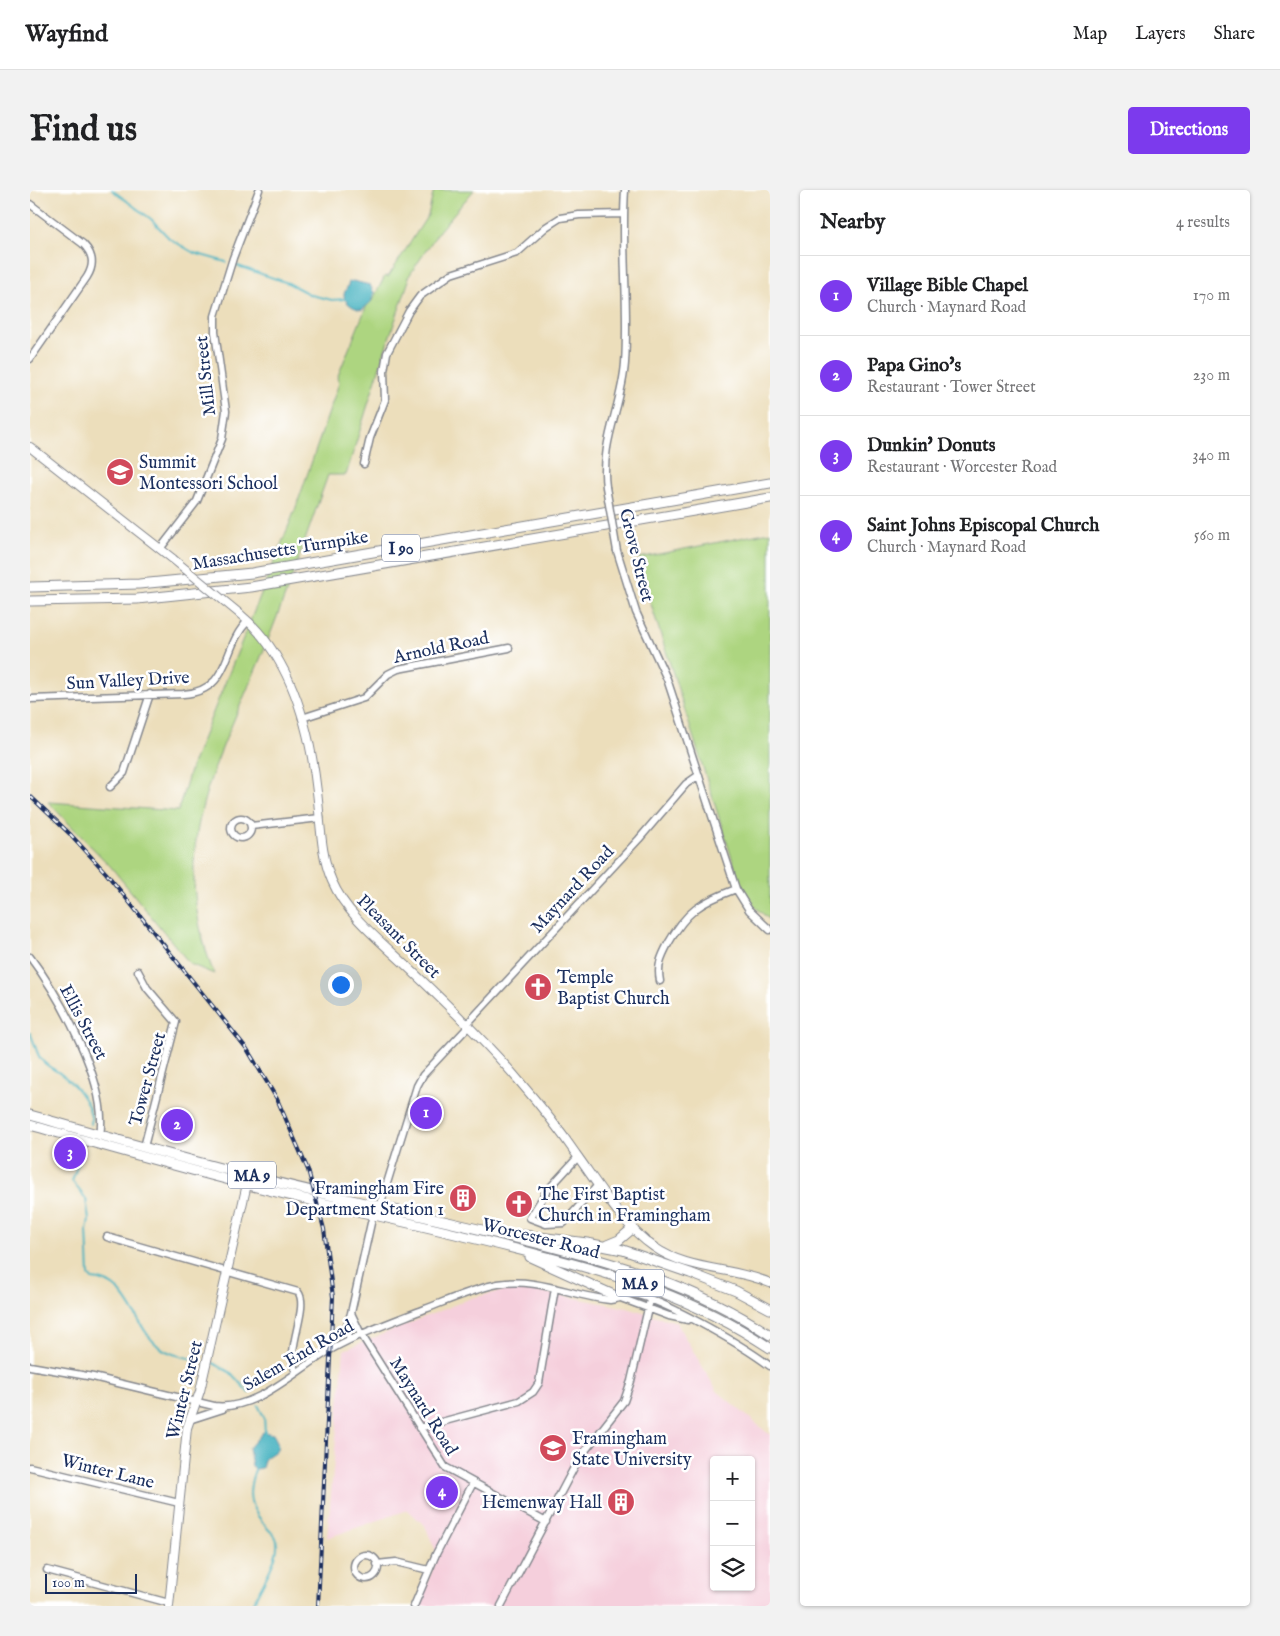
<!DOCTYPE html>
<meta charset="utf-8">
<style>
:root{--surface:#fff;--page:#f2f2f2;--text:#202124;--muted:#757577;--line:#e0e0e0;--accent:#7c3aed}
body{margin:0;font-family:"IM FELL English",serif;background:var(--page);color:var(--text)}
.controls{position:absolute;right:15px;bottom:15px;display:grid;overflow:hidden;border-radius:5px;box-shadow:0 1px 4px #0004}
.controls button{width:45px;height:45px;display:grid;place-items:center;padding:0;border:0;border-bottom:1px solid var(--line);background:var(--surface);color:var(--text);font:25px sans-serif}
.scale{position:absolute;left:15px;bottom:12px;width:92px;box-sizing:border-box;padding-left:5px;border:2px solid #1b2f5e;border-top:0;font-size:14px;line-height:18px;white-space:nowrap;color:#1b2f5e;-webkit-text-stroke:4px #fff;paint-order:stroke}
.you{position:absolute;left:310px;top:794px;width:18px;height:18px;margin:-12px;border:4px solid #fff;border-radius:50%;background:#1a73e8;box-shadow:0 0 0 8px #1a73e833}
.badge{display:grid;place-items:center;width:32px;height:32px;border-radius:50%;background:var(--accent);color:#fff;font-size:16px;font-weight:700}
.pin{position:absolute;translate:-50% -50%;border:2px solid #fff;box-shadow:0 1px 5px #0006}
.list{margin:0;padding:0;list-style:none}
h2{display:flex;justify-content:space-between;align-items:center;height:65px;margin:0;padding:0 20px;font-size:21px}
h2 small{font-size:16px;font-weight:400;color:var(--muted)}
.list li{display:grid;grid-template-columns:32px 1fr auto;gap:15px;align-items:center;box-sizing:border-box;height:80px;padding:0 20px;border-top:1px solid var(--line)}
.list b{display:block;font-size:19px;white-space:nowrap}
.list p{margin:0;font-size:16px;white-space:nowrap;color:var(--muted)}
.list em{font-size:16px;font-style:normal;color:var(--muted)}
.icon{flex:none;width:28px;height:28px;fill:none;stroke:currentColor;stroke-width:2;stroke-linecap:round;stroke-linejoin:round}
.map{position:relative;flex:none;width:740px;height:1416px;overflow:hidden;border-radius:5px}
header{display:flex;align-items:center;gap:30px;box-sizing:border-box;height:70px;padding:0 25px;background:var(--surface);border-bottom:1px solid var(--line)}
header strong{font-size:24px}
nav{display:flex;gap:28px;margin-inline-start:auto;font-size:18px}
.intro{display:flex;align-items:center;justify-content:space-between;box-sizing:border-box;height:120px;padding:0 30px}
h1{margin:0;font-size:35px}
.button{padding:12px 22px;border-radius:5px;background:var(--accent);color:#fff;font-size:18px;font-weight:700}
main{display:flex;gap:30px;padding:0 30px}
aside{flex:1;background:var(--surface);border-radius:5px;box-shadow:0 1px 4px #0004}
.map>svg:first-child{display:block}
.built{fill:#f5cfdc;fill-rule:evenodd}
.green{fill:#add580;stroke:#64826f}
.water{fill:#43b1bf;stroke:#2f708e}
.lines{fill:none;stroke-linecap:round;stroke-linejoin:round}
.stream{stroke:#43b1bf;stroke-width:2}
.minor-casing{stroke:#84868c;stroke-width:9}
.major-casing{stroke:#84868c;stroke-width:10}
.highway-casing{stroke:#84868c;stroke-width:11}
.minor{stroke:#fff;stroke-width:6}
.major{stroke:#fff;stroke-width:8}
.highway{stroke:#fff;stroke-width:9}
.rail-casing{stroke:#1b2f5e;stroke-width:4}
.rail{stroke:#fff;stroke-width:2;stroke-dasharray:5.5;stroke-linecap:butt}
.minor-bridge-casing{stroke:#84868c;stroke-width:9;stroke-linecap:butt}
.major-bridge-casing{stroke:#84868c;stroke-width:10;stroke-linecap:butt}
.minor-bridge{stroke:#fff;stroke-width:6}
.major-bridge{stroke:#fff;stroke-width:8}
.labels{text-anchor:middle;stroke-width:5;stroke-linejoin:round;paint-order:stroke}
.shield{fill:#fff;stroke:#5f6d8e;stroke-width:1}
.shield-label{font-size:16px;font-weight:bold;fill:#1b2f5e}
.street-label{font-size:18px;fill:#1b2f5e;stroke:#fff}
.poi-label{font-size:18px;fill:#1b2f5e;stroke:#fff;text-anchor:start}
</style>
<header>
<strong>Wayfind</strong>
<nav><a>Map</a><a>Layers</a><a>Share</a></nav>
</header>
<div class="intro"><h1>Find us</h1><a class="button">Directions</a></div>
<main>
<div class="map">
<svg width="740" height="1416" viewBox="0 0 740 1416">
<rect width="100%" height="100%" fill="#fff"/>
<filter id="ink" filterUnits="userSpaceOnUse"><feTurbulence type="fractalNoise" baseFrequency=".02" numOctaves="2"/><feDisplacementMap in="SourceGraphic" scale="10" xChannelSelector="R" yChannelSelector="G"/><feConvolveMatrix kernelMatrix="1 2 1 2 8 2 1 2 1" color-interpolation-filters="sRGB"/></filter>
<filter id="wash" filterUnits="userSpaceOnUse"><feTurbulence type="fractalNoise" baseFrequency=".0096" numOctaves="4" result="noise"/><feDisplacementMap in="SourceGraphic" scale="20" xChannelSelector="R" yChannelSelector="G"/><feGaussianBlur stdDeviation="1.12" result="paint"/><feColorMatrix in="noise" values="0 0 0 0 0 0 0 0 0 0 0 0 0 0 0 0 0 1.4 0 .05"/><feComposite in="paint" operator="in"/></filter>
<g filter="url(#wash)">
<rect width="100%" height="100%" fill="#ecdebb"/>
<path class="built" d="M481,1099L513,1102L603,1119L646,1132L687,1201L740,1245V1410L729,1416H387L408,1366L395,1336L378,1320L297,1348L314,1160L441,1108ZM684,1270H721V1397H684Z"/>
<path class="green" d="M404,0H444L409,41L377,89L379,90L356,157L316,285H298C277,344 257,404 233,462C185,579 135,654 184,784L160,774L81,677L18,612L148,621L161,577L265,320L309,193L307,188L339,110L342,111L355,86L358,87L398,25Z
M740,342V730L719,712L713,703L620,411L609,368Z"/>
<path class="water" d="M323,91L340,95L344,103L341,112L332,120C325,119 313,113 314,104C315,100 318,97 319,92Z
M233,1242L243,1244C255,1263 241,1261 234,1270C233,1273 233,1275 232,1278L226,1279L222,1276L219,1258Z"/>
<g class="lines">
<path class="stream" d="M82,0L121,29L140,49L164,63L196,72
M205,75L258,93L281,105L302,110L315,109
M0,843C4,851 6,861 10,868C16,877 25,879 32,885C45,894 64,917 61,934
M53,959L42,991L56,1009L59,1030L57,1040L59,1085L62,1089C100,1091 103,1135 128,1156C139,1165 158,1168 171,1170
M183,1173L201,1183L219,1203
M228,1215L234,1227L235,1243
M222,1416C228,1400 249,1370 247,1353C247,1346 243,1344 239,1340C219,1318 215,1305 226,1277"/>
</g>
</g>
<g filter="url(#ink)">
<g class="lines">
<g class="minor-casing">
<path id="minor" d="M0,14L53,54C63,64 65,74 57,87L0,169
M334,274L340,248L355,210L354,181L357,163L379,121L390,106L421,84L487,63L516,37L530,28L549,25L593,24
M576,297C570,252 592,216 595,173C599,115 591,58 595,0
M130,359L167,311L192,249L196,221L185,142V126L203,68L229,0
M587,361L606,422L637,489L706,699L719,720L740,740
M0,509L153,504C203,500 191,457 218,431
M272,528L334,508L358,484L368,479L479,458
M80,597L94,583L120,504
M201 638a10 10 0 1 1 20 0a10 10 0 1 1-20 0Z
M221,636L290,628
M0,767C30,807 79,894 70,945
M108,781L117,798L146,832L114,957
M630,791C627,776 631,767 638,754C656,721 671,712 706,699
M437,834L609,649L656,594L669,585
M548,967L516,1002L500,1028L516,1034L534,1033L568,995
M350,1016L387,896L393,885L439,836
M77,1047L268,1102C280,1117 254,1161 266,1182
M588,1107L639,1126L658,1130
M321,1123L331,1144L415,1277L516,1332
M320,1149L316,1139L321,1123L343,1024
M0,1176L63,1187L184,1216C229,1222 272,1173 311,1154C338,1140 367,1130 395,1119C419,1110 443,1099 468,1094C506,1087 542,1106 580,1110L586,1109L594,1103C623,1102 715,1157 740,1176
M159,1230L193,1219
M389,1238L489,1211L503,1202L509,1193L525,1098
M0,1277L149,1313
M324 1377a12 12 0 1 1 24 0a12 12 0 1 1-24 0Z
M347,1374L366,1372L399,1380
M17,1380L139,1413
M384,1416L406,1364L443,1293
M471,1416L548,1270L594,1211L601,1191L620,1110"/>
</g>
<g class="major-casing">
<path id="major" d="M0,257L143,369
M210,424C261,466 280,539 287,602C291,632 290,664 302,691C318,728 355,754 383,782C420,817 457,853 490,892C510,915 529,939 546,964C567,993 594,1037 624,1057C658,1081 703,1077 740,1093
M139,1416L157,1238L170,1201L217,994"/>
</g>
<g class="highway-casing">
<path id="highway" d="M0,397L109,394L222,383L740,293
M0,411L107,409L221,397L740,308
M0,925C102,954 205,984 308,1007C373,1022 438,1036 502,1052C586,1073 667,1096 740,1145
M0,935C101,963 203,993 305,1016C371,1031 437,1046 502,1063C589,1085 665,1108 740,1158
M493,1045L557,1053L593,1060L660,1083L706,1101L740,1119
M577,1055L589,1050L603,1038
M500,1067L588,1107"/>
</g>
<use href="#minor" class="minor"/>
<use href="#major" class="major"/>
<use href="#highway" class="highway"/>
<g class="rail-casing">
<path id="rail" d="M0,606L41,645L76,683L217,859L247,909L278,980L294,1039L303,1107L288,1416"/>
</g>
<use href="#rail" class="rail"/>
<g class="minor-bridge-casing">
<path id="minor-bridge" d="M576,297L587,361"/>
</g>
<g class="major-bridge-casing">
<path id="major-bridge" d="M143,369L210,424"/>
</g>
<use href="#minor-bridge" class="minor-bridge"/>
<use href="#major-bridge" class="major-bridge"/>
</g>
</g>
<defs>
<g id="school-disc" transform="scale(1.4375)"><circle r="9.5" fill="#d1495b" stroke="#fff"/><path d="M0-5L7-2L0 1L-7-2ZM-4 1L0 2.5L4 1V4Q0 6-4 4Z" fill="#fff"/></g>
<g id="church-disc" transform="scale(1.4375)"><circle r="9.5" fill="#d1495b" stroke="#fff"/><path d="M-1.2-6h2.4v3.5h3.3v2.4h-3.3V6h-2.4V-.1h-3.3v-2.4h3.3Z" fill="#fff"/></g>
<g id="building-disc" transform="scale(1.4375)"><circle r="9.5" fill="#d1495b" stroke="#fff"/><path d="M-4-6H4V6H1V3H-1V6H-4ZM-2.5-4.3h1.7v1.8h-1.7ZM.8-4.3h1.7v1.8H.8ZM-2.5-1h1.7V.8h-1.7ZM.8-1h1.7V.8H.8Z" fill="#fff"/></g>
<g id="university-disc" transform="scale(1.4375)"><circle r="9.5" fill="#d1495b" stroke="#fff"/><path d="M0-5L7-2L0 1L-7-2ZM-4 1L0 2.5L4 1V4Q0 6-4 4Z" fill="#fff"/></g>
</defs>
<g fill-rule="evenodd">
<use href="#school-disc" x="90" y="282"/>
<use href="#church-disc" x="508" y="797"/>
<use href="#building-disc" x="433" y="1008"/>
<use href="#church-disc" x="489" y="1014"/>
<use href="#university-disc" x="523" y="1258"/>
<use href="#building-disc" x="591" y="1312"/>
</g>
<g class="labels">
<g class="shield">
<rect x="352" y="344.5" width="38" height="27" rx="4"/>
<rect x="198" y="971.5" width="48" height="27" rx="4"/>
<rect x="586" y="1079.5" width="48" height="27" rx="4"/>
</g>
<g class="shield-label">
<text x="371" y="364">I 90</text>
<text x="222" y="991">MA 9</text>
<text x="610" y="1099">MA 9</text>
</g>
<g class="street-label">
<text transform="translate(175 186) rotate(-96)" y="6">Mill Street</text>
<text transform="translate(250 360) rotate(-9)" y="6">Massachusetts Turnpike</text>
<text transform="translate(607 365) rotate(76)" y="6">Grove Street</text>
<text transform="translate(411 457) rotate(-12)" y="6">Arnold Road</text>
<text transform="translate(98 490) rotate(-3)" y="6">Sun Valley Drive</text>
<text transform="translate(542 699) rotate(-47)" y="6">Maynard Road</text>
<text transform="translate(369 746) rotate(45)" y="6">Pleasant Street</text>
<text transform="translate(54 832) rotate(62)" y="6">Ellis Street</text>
<text transform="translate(117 889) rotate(-75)" y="6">Tower Street</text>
<text transform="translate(511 1048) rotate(14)" y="6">Worcester Road</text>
<text transform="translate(268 1165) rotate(-30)" y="6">Salem End Road</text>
<text transform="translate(154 1200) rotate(-76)" y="6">Winter Street</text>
<text transform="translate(394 1216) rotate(58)" y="6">Maynard Road</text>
<text transform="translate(78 1281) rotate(14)" y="6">Winter Lane</text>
</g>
<g class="poi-label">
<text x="109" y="278">Summit<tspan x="109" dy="21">Montessori School</tspan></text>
<text x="527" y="793">Temple<tspan x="527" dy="21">Baptist Church</tspan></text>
<text x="414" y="1004" text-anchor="end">Framingham Fire<tspan x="414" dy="21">Department Station 1</tspan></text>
<text x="508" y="1010">The First Baptist<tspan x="508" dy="21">Church in Framingham</tspan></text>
<text x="542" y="1254">Framingham<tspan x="542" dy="21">State University</tspan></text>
<text x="572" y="1318" text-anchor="end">Hemenway Hall</text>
</g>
</g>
</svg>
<div class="controls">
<button>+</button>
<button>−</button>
<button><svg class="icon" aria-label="layers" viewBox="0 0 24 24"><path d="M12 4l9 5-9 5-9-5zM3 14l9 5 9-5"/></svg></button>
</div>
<div class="scale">100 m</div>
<div class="you"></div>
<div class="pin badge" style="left:396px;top:923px">1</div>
<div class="pin badge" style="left:147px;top:935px">2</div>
<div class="pin badge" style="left:40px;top:963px">3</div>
<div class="pin badge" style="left:412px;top:1302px">4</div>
</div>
<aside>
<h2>Nearby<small>4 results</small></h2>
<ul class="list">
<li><span class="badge">1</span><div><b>Village Bible Chapel</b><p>Church · Maynard Road</p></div><em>170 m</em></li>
<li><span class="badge">2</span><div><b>Papa Gino's</b><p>Restaurant · Tower Street</p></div><em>230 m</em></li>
<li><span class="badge">3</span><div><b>Dunkin' Donuts</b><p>Restaurant · Worcester Road</p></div><em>340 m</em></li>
<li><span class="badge">4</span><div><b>Saint Johns Episcopal Church</b><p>Church · Maynard Road</p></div><em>560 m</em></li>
</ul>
</aside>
</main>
